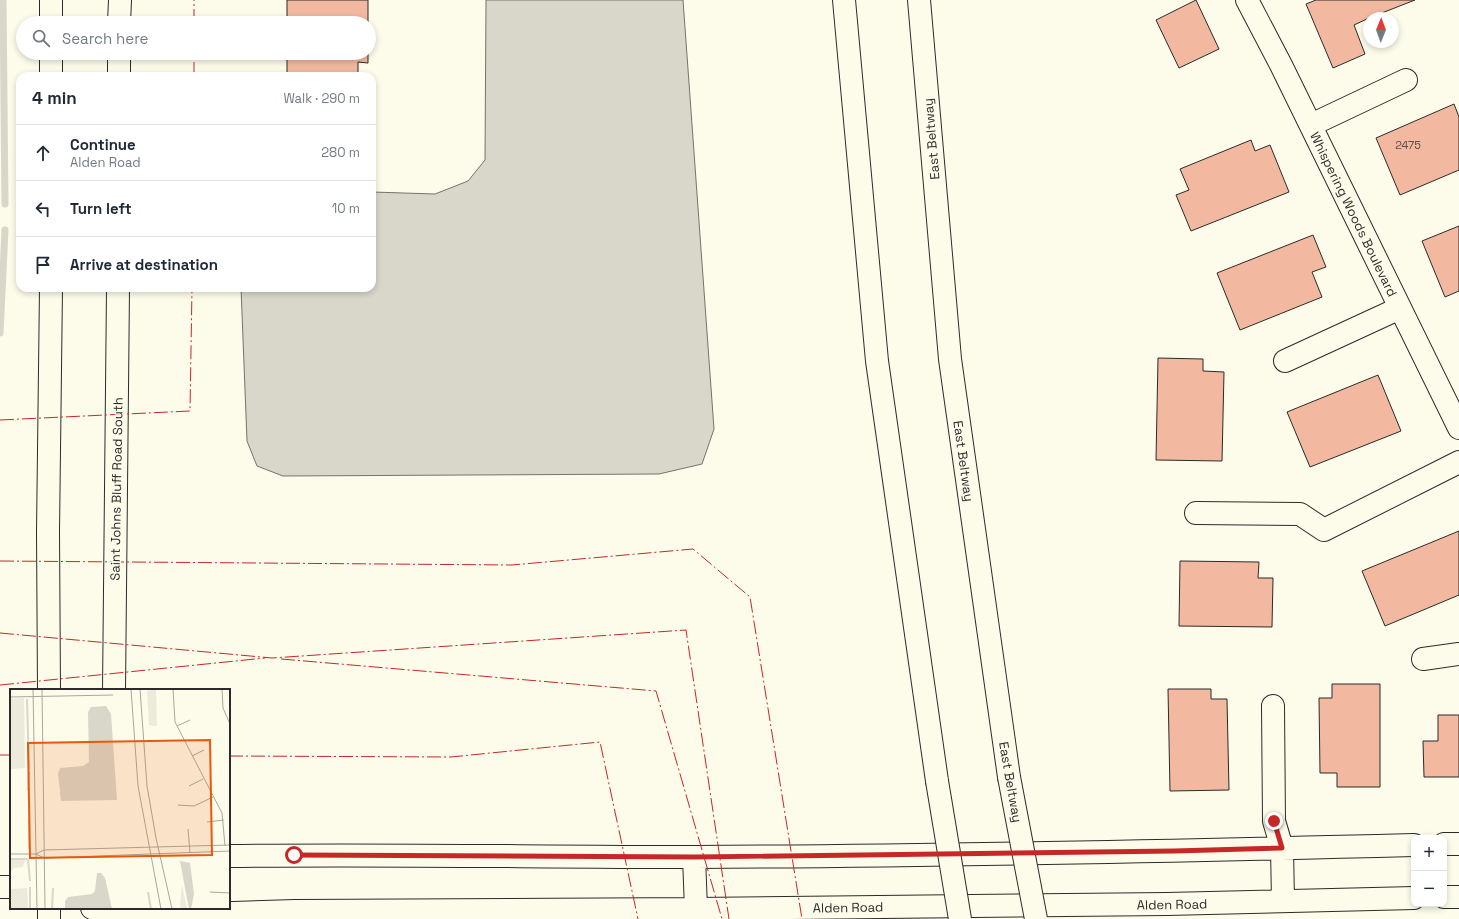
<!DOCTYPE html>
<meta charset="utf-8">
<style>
:root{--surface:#fff;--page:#f2f2f3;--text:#1f2937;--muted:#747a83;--line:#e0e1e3}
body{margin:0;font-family:"Space Grotesk",sans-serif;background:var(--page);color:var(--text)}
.controls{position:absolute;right:12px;bottom:12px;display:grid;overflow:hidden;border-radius:8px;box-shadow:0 2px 6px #0003}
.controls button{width:36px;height:36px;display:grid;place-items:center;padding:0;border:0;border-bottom:1px solid var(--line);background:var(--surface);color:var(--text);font:20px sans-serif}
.compass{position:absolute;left:1363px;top:12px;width:36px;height:36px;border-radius:50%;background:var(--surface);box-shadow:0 2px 6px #0003;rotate:1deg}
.stop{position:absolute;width:12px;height:12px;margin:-9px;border:3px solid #c62828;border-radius:50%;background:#fff}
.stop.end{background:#c62828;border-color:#fff;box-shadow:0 1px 4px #0008}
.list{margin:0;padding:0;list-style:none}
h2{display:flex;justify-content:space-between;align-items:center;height:52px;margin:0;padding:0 16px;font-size:17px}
h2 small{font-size:13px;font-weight:400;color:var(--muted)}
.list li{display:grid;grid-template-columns:26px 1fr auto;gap:12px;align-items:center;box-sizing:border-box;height:56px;padding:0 16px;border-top:1px solid var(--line)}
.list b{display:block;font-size:15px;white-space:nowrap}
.list p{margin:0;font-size:13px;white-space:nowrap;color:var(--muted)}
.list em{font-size:13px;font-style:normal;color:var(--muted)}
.icon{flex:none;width:22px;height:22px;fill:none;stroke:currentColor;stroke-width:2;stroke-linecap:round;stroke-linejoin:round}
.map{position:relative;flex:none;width:1459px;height:919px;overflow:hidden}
.search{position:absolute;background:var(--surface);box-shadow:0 2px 6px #0003;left:16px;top:16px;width:360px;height:44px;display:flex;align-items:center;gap:10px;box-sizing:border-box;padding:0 14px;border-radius:22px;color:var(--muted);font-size:15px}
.panel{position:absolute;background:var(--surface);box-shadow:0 2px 6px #0003;left:16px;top:72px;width:360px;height:220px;border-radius:12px}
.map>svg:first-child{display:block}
.water{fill:#d8d7c9;stroke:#74746e}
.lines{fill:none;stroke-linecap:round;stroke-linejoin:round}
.stream{stroke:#d8d7c9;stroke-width:7}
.building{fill:#f2b8a0;stroke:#2b2b2b}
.minor-casing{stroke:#2b2b2b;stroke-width:24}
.major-casing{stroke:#2b2b2b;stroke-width:24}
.highway-casing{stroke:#2b2b2b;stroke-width:24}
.minor{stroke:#fdfbea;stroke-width:22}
.major{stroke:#fdfbea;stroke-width:22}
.highway{stroke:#fdfbea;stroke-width:22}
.highway-bridge-casing{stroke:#2b2b2b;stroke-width:24;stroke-linecap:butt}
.highway-bridge{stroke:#fdfbea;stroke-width:22}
.power{stroke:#c62828;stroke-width:1;stroke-dasharray:14 3 2 3;stroke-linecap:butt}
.route{stroke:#c62828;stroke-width:5}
.labels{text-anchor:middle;stroke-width:3;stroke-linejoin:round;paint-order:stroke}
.number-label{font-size:11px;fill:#5d4e48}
.street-label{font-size:13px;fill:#2b2b2b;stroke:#fdfbea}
.inset-river{fill:none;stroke:#d8d7c9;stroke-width:2}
.inset-road{fill:none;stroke:#a9a89e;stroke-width:1}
.view{fill:#e8590c;fill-opacity:0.15;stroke:#e8590c;stroke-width:2}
.inset-edge{fill:none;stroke:#2b2b2b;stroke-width:2}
</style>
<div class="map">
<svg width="1459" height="919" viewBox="0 0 1459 919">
<rect width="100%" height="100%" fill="#fdfbea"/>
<path class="water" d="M486,0H683L714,429L702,464L659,474L283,476L257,466L247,441L241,288H372V192L435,194L468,181L485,160Z"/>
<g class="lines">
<path class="stream" d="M3,0L5,204
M0,333L5,230"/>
</g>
<path class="building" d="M287,0H368V23H287Z
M1196,0L1219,49L1179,68L1156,20Z
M1316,0H1415L1369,18L1354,25L1365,54L1333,68L1306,4Z
M287,53H368V63L358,62V76H287Z
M1454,104L1459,117V170L1400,195L1376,138Z
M1251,140L1255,151L1270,145L1289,192L1191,231L1176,195L1189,190L1180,169Z
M1459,226V291L1445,297L1422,241Z
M1313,235L1326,267L1312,272L1322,297L1240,330L1217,273Z
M1158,358L1203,359V371L1224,372L1222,461L1156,460Z
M1378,375L1401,431L1310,467L1287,412Z
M1459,531V595L1385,626L1362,571Z
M1180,561L1259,562L1258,578H1273L1272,627L1179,626Z
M1332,684H1380V787H1337V773H1320L1319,698H1332Z
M1168,689H1211V699H1227L1229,790L1170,791Z
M1438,715H1459V777H1424L1423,741H1438Z"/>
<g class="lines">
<g class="minor-casing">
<path id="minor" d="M1247,0L1281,65L1459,428
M1311,125L1406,80
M1285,361L1400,308
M1196,513L1300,514L1324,530L1459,462
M1423,659L1459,654
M1273,706L1274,821L1282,848L1283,901
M1444,844H1459
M229,856C384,854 539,857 694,857C934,856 1174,851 1414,845
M694,857L696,909
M0,887H11
M1444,897H1459
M92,908L111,917L295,911L696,909L1167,904L1414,898"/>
</g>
<g class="major-casing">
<path id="major" d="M51,23V0
M119,23L120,0
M51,76V53
M119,76V53
M49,690L48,532L51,288
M114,690L118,288
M49,919V908
M111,919V908"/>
</g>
<g class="highway-casing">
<path id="highway" d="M844,0L877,361L937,781
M919,0L950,359L1009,777"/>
</g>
<use href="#minor" class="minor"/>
<use href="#major" class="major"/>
<use href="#highway" class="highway"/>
<g class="highway-bridge-casing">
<path id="highway-bridge" d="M1009,777L1036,919
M937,781L960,919"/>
</g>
<use href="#highway-bridge" class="highway-bridge"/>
<path class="power" d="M194,23V0
M194,76V53
M0,420L190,411L192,288
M0,561L512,565L693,549L750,597L802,919
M0,633L272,658L686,630L729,919
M281,659L656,691L722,919
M0,685L265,658
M0,755H11
M229,756L451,757L600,742L638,919"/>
</g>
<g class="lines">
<path class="route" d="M294,855L694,857L1174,851L1282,848L1274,821"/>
</g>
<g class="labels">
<g class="number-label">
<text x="1408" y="149">2475</text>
</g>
<g class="street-label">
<text transform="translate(931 139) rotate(-95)" y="5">East Beltway</text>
<text transform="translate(1354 214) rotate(64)" y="5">Whispering Woods Boulevard</text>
<text transform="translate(964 461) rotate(82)" y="5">East Beltway</text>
<text transform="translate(116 489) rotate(-89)" y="5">Saint Johns Bluff Road South</text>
<text transform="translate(1011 782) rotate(80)" y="5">East Beltway</text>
<text transform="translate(1172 904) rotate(-1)" y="5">Alden Road</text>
<text transform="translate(848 907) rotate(-1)" y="5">Alden Road</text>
</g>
</g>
<g transform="translate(10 689)">
<rect width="220" height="220" fill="#fdfbea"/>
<path d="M146,0L147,37H144L139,36L137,2ZM14,9L15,79L0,80V10ZM0,170H14L15,171L13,178L4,179L0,184ZM172,196L177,220H171L170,215ZM17,199L18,220H0V200Z" fill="#ecebdb"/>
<path d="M96,17L101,25L107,111L51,112L48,85L50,79L73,77L79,73L78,23L81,18ZM170,172L180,174L184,205L181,220H179ZM87,184H91L95,189L102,220H55V212L58,208L82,205L85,202Z" fill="#d8d7c9"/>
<path class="inset-river" d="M17,10L19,80M18,101L19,83M19,129V160M0,170H17M18,170L20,192M20,198V220M138,203L141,220M42,220L43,199"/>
<path class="inset-road" d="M23,0L27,220M32,0L35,220M121,0L128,97L151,220M130,0L137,97L146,149L162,220M163,0L165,33L212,124L215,157M212,0L213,19L220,35M0,8L103,6M167,37L180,31M182,67L194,61M179,97L193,90M168,116L184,117L203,108M197,133L214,131M178,140L180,164M0,165H26L34,161L220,156M26,165L34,169L220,162M200,203L220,204"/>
<path class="view" d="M200,51L202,166L20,169L18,54Z"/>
<rect width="220" height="220" class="inset-edge"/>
</g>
</svg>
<div class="controls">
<button>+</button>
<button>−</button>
</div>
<svg class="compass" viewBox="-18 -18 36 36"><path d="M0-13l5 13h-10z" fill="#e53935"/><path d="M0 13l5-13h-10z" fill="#747a83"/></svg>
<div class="stop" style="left:294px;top:855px"></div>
<div class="stop end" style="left:1274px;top:821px"></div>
<div class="search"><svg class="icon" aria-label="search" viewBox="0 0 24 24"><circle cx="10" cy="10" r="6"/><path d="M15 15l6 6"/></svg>Search here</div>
<section class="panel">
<h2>4 min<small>Walk · 290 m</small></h2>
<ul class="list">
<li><svg class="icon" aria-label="ahead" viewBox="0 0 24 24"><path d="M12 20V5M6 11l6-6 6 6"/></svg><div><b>Continue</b><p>Alden Road</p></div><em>280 m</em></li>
<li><svg class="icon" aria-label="left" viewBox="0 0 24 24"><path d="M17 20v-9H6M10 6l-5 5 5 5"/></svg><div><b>Turn left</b></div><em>10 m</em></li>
<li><svg class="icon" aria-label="arrive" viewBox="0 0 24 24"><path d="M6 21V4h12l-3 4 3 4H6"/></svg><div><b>Arrive at destination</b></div></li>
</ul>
</section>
</div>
